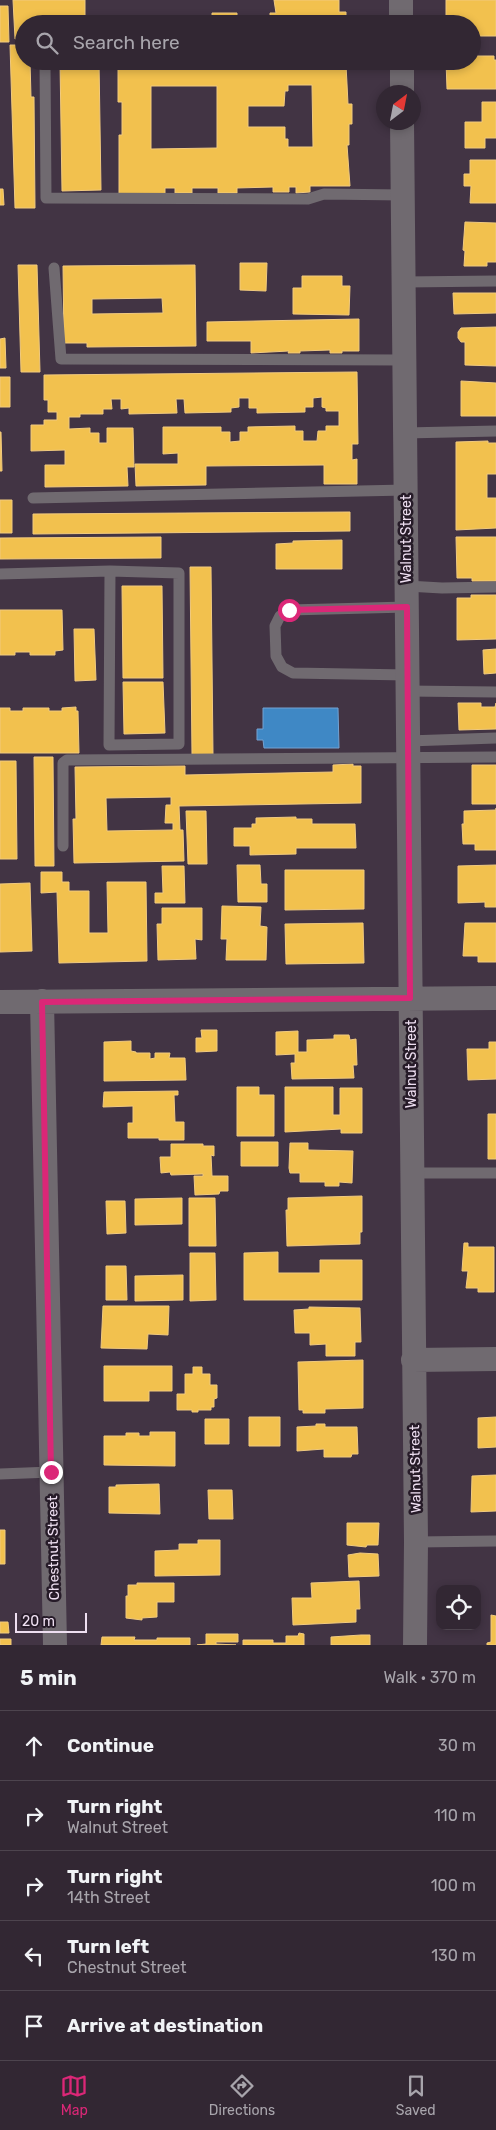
<!DOCTYPE html>
<meta charset="utf-8">
<style>
:root{--surface:#322733;--page:#3d333f;--text:#f1f3f6;--muted:#a8a5ac;--line:#4d444e;--accent:#db2777}
body{margin:0;font-family:Rubik,sans-serif;background:var(--page);color:var(--text)}
.controls{position:absolute;right:15px;bottom:15px;display:grid;overflow:hidden;border-radius:10px;box-shadow:0 2px 8px #0003}
.controls button{width:45px;height:45px;display:grid;place-items:center;padding:0;border:0;border-bottom:1px solid var(--line);background:var(--surface);color:var(--text);font:25px sans-serif}
.compass{position:absolute;left:376px;top:85px;width:45px;height:45px;border-radius:50%;background:var(--surface);box-shadow:0 2px 8px #0003;rotate:32deg}
.scale{position:absolute;left:15px;bottom:12px;width:72px;box-sizing:border-box;padding-left:5px;border:2px solid #eedff1;border-top:0;font-size:14px;line-height:18px;white-space:nowrap;color:#eedff1;-webkit-text-stroke:4px #261b28;paint-order:stroke}
.stop{position:absolute;width:15px;height:15px;margin:-11px;border:4px solid #db2777;border-radius:50%;background:#fff}
.stop.end{background:#db2777;border-color:#fff;box-shadow:0 1px 5px #0008}
.list{margin:0;padding:0;list-style:none}
h2{display:flex;justify-content:space-between;align-items:center;height:65px;margin:0;padding:0 20px;font-size:21px}
h2 small{font-size:16px;font-weight:400;color:var(--muted)}
.list li{display:grid;grid-template-columns:32px 1fr auto;gap:15px;align-items:center;box-sizing:border-box;height:70px;padding:0 20px;border-top:1px solid var(--line)}
.list b{display:block;font-size:19px;white-space:nowrap}
.list p{margin:0;font-size:16px;white-space:nowrap;color:var(--muted)}
.list em{font-size:16px;font-style:normal;color:var(--muted)}
.icon{flex:none;width:28px;height:28px;fill:none;stroke:currentColor;stroke-width:2;stroke-linecap:round;stroke-linejoin:round}
.map{position:relative;flex:none;width:496px;height:1645px;overflow:hidden}
.search{position:absolute;background:var(--surface);box-shadow:0 2px 8px #0003;left:15px;right:15px;top:15px;height:55px;display:flex;align-items:center;gap:12px;box-sizing:border-box;padding:0 18px;border-radius:28px;color:var(--muted);font-size:19px}
.sheet{height:415px;background:var(--surface)}
nav{display:flex;justify-content:space-around;align-items:center;box-sizing:border-box;height:70px;border-top:1px solid var(--line);background:var(--surface);font-size:14px;color:var(--muted)}
nav a{display:grid;justify-items:center;gap:2px}
nav .on{color:var(--accent)}
.map>svg:first-child{display:block}
.homes{fill:#f2c14e;stroke:#f1ca7f;fill-rule:evenodd}
.schools{fill:#3f88c5;stroke:#74a2d2}
.lines{fill:none;stroke-linecap:round;stroke-linejoin:round}
.service{stroke:#706a70;stroke-width:11}
.minor{stroke:#706a70;stroke-width:24}
.route{stroke:#db2777;stroke-width:6}
.labels{text-anchor:middle;stroke-width:5;stroke-linejoin:round;paint-order:stroke}
.street-label{font-size:14px;fill:#eedff1;stroke:#261b28}
</style>
<div class="map">
<svg width="496" height="1645" viewBox="0 0 496 1645">
<rect width="100%" height="100%" fill="#423444"/>
<path class="homes" d="M13,0H85V17L53,18V24H24V38L15,39Z
M274,0H339V12H346V24H270V13H276Z
M446,0H496V36H472V24H446Z
M0,6H8L9,42H0Z
M212,13H237V24H212Z
M10,45H24V61H30L31,97H34L35,208H15Z
M477,52V56H494V60H496V89H447L446,61H472V53Z
M60,61H99L101,190L62,191Z
M118,61H348V65H346L347,84L348,104H352V124H349V145H347L350,186H310V192L296,193V187H289V192H273V187L237,188V193H218V188H192V193H175V188H165V194H119V135H122V102H118ZM288,85H312L313,147H288V139H285V127H248V106H284L285,91H288ZM151,86H217V148L151,149Z
M482,102H496V138H485V148H465V122H482Z
M470,160H496V203H470L471,186H464V174H470Z
M0,189H3L4,205H0Z
M465,222L496,223V262H487V266H464L465,251L463,250Z
M240,263H267L266,291L240,290Z
M18,265H37L40,372H21Z
M195,265L196,346L87,347V343H64L63,266ZM162,298L163,313L92,314V299Z
M302,276H342V286H350L349,315L293,314V288H302Z
M453,293H496V313L454,314Z
M359,319V351H342V353H330V350L300,351V353H288L289,351L251,353V341H207V322Z
M496,327V366L465,365V342H461L458,338V332L461,328Z
M5,338L6,368H0V339Z
M357,372L358,444H352V460L357,459V484H324V465L206,466V485L136,486L135,464H178V453L163,454V427H221V432H230V442L240,441V432H248V427L295,426V431H303V441H317L318,431H326V426H339V411H326V408L322,407V397L313,398V407H305V412L257,413V408H249V398H239V407L231,408V412L185,413L184,399H176L177,413L129,414V408L121,409V399H111L112,409H103V414H80V417H69V429L90,428V433H99V443H107V428H133L134,467H127L128,486L45,487V465H65V450L31,451V425H44V420H57V412H48V400H44V375Z
M0,377H10V407H0Z
M461,381L496,383V416H461Z
M0,432H1L2,471H0Z
M488,441V443H496V474H487V498H496V528L456,530V442Z
M0,500H12V533H0Z
M350,512V531L33,534V514Z
M161,537V558L0,559V538Z
M456,537H496V581H472V578H457Z
M342,540V569H276V544L293,543V541Z
M190,567H211L213,755H192Z
M122,586H162L163,678H123Z
M471,595H496V639L457,640V598H471Z
M0,610H62L63,650L55,651V655H30V652H15V655H0Z
M74,629H94L96,680L75,681Z
M496,649V673L484,674L483,650Z
M123,682H163L165,733L124,734Z
M458,703H481V707H495L496,703V729L459,730Z
M76,707V711H78L79,753H0V708H10V711H23V708H49V711H62V708Z
M34,757H53L54,866H35Z
M0,761H16L17,859H0Z
M353,764V766H361V803L179,806L180,830H183L184,861L74,863L73,819H76L75,767L185,766V775L333,772V765ZM171,797V805H166L165,823H173V830L107,831L106,798Z
M472,765H496V804H472Z
M496,808V850H475V844H463L462,824H464V811L496,810Z
M186,811H206L207,864H188Z
M296,817V819H312V824H355L356,848H296V854L250,855V846H234V828H252V824H256V818Z
M237,865H260L261,884H267V902H238Z
M496,865V907H485V902L458,903V866Z
M162,866H184L185,903H155V893H163Z
M285,870H364V909L285,910Z
M41,872H62V882H69V891H89V933H108L107,882H146L147,961L59,963L57,892L41,893Z
M30,883L32,951L0,952V884Z
M222,906L261,907L260,926L267,927L266,960H226L227,939H221Z
M162,908H202V940L195,939L196,959L158,960L157,924H162Z
M363,923L364,963L286,964L285,924Z
M465,923H496V962H478V956H463Z
M201,1030H217V1051L196,1052V1038H202Z
M298,1031V1052H307V1040L334,1039V1035H349L350,1040L356,1039L357,1065H353L354,1078L292,1079L291,1063H295V1054L276,1055V1032Z
M131,1041V1051L136,1052V1053H150V1059L155,1058V1053H170L169,1058H185L186,1080L104,1081V1042Z
M489,1042H496V1079L468,1080L467,1049H489Z
M237,1087H259V1095H274V1136H237Z
M285,1087H333V1115H340V1088H362V1133H341V1129L285,1132Z
M178,1091V1095H174L175,1122H184V1140H159V1138H128V1123H133V1106L103,1107L104,1092Z
M488,1114H496V1159H488Z
M241,1142H278V1166H241Z
M290,1143H308V1150L353,1151L352,1183L339,1182V1186H325V1182H300V1173H290L289,1168Z
M171,1144H203V1146H214V1156L211,1155L212,1176H228V1191H220L219,1194L195,1195L194,1176H203V1174L171,1175L170,1172L161,1173L160,1157H171Z
M362,1196V1232H360V1244L287,1246L286,1210H288V1198Z
M182,1198V1224L135,1225V1199Z
M189,1198H215L216,1246H189Z
M106,1201H125L126,1233L107,1234Z
M464,1243H468V1247H494V1292H478V1288H466L468,1271H462Z
M278,1252V1273H320V1260H362V1300H244V1253Z
M190,1253H215L216,1300L190,1301Z
M106,1266H126L127,1300H106Z
M183,1275V1300L135,1301V1276Z
M103,1306H169L168,1335L148,1334L147,1349L101,1348Z
M309,1307L360,1308L361,1342H355V1356H326V1344L310,1345V1333H295L294,1310L309,1309Z
M363,1360V1408L325,1409V1413H303V1410H299L298,1362Z
M104,1366H172V1391H149V1401H104Z
M193,1367H202V1374H210V1385H217V1398L214,1399V1407H211V1410H198V1412H192V1410H177V1394H185V1374H193Z
M249,1417H280V1446H249Z
M496,1417V1447L478,1448V1418Z
M205,1419H229V1444H205Z
M316,1424H325V1427H357L358,1454H352L351,1457H324V1449L297,1451V1427L316,1426Z
M150,1432H175V1466L104,1465V1436H126V1433H139V1436H150Z
M496,1475V1511L471,1512L472,1476Z
M159,1484L160,1514L109,1513V1487H116V1485Z
M208,1490H232L233,1519H209Z
M347,1523H379L378,1545H367L366,1547L347,1545Z
M0,1530H5V1564H0Z
M198,1540H220V1575L155,1576V1551L179,1550V1544H198Z
M360,1553L378,1554L379,1576L349,1577L348,1555Z
M359,1581L360,1609H356V1622L293,1625L292,1598H312L311,1583Z
M137,1583H174V1602H157V1617L142,1618V1620L126,1618V1596H128V1585H137Z
M491,1615L496,1616V1645H487V1643L491,1642Z
M0,1622H8L9,1633H0Z
M299,1633L304,1634V1645H243V1640H273V1643H286V1636H298Z
M206,1634H238V1642H216V1644L236,1645H197L206,1644Z
M361,1635H370V1645H331V1637Z
M102,1637H135L134,1640H157V1638H190V1645H101Z
M0,1639H11V1645H0Z"/>
<path class="schools" d="M263,708H338L339,748H264L263,740H257V729H263Z"/>
<g class="lines">
<path class="service" d="M45,61L46,198L308,199L324,194L403,195
M54,268L61,359L404,360
M404,282L496,281
M405,433L496,431
M33,498L406,490
M0,574L110,571L179,573V744L109,745L110,571
M407,586L442,588L496,587
M407,607L289,610L280,616L275,626L276,656L282,667L293,673L407,675
M407,691L496,692
M408,741L496,738
M63,846V763L67,760L496,757
M412,1173H496
M0,1474L51,1472
M416,1542L496,1541"/>
<path class="minor" d="M401,0V24
M402,61V92
M402,122L416,1542L415,1645
M42,1001L55,1645
M0,1002L496,998
M413,1360L496,1359"/>
</g>
<g class="lines">
<path class="route" d="M51,1472L42,1002L410,998L407,607L289,610"/>
</g>
<g class="labels">
<g class="street-label">
<text transform="translate(406 539) rotate(-90)" y="5">Walnut Street</text>
<text transform="translate(411 1064) rotate(-90)" y="5">Walnut Street</text>
<text transform="translate(415 1469) rotate(-91)" y="5">Walnut Street</text>
<text transform="translate(53 1548) rotate(-91)" y="5">Chestnut Street</text>
</g>
</g>
</svg>
<div class="controls">
<button><svg class="icon" aria-label="locate" viewBox="0 0 24 24"><circle cx="12" cy="12" r="6"/><path d="M12 2v4M12 18v4M2 12h4M18 12h4"/></svg></button>
</div>
<svg class="compass" viewBox="-18 -18 36 36"><path d="M0-13l5 13h-10z" fill="#e53935"/><path d="M0 13l5-13h-10z" fill="#a8a5ac"/></svg>
<div class="scale">20 m</div>
<div class="stop" style="left:289px;top:610px"></div>
<div class="stop end" style="left:51px;top:1472px"></div>
<div class="search"><svg class="icon" aria-label="search" viewBox="0 0 24 24"><circle cx="10" cy="10" r="6"/><path d="M15 15l6 6"/></svg>Search here</div>
</div>
<section class="sheet">
<h2>5 min<small>Walk · 370 m</small></h2>
<ul class="list">
<li><svg class="icon" aria-label="ahead" viewBox="0 0 24 24"><path d="M12 20V5M6 11l6-6 6 6"/></svg><div><b>Continue</b></div><em>30 m</em></li>
<li><svg class="icon" aria-label="right" viewBox="0 0 24 24"><path d="M7 20v-9h11M14 6l5 5-5 5"/></svg><div><b>Turn right</b><p>Walnut Street</p></div><em>110 m</em></li>
<li><svg class="icon" aria-label="right" viewBox="0 0 24 24"><path d="M7 20v-9h11M14 6l5 5-5 5"/></svg><div><b>Turn right</b><p>14th Street</p></div><em>100 m</em></li>
<li><svg class="icon" aria-label="left" viewBox="0 0 24 24"><path d="M17 20v-9H6M10 6l-5 5 5 5"/></svg><div><b>Turn left</b><p>Chestnut Street</p></div><em>130 m</em></li>
<li><svg class="icon" aria-label="arrive" viewBox="0 0 24 24"><path d="M6 21V4h12l-3 4 3 4H6"/></svg><div><b>Arrive at destination</b></div></li>
</ul>
</section>
<nav>
<a class="on"><svg class="icon" aria-label="map" viewBox="0 0 24 24"><path d="M3 6l6-2 6 2 6-2v14l-6 2-6-2-6 2zM9 4v14M15 6v14"/></svg>Map</a>
<a><svg class="icon" aria-label="directions" viewBox="0 0 24 24"><path d="M12 3l9 9-9 9-9-9zM9 14v-3h6M13 9l2 2-2 2"/></svg>Directions</a>
<a><svg class="icon" aria-label="saved" viewBox="0 0 24 24"><path d="M7 4h10v16l-5-4-5 4z"/></svg>Saved</a>
</nav>
